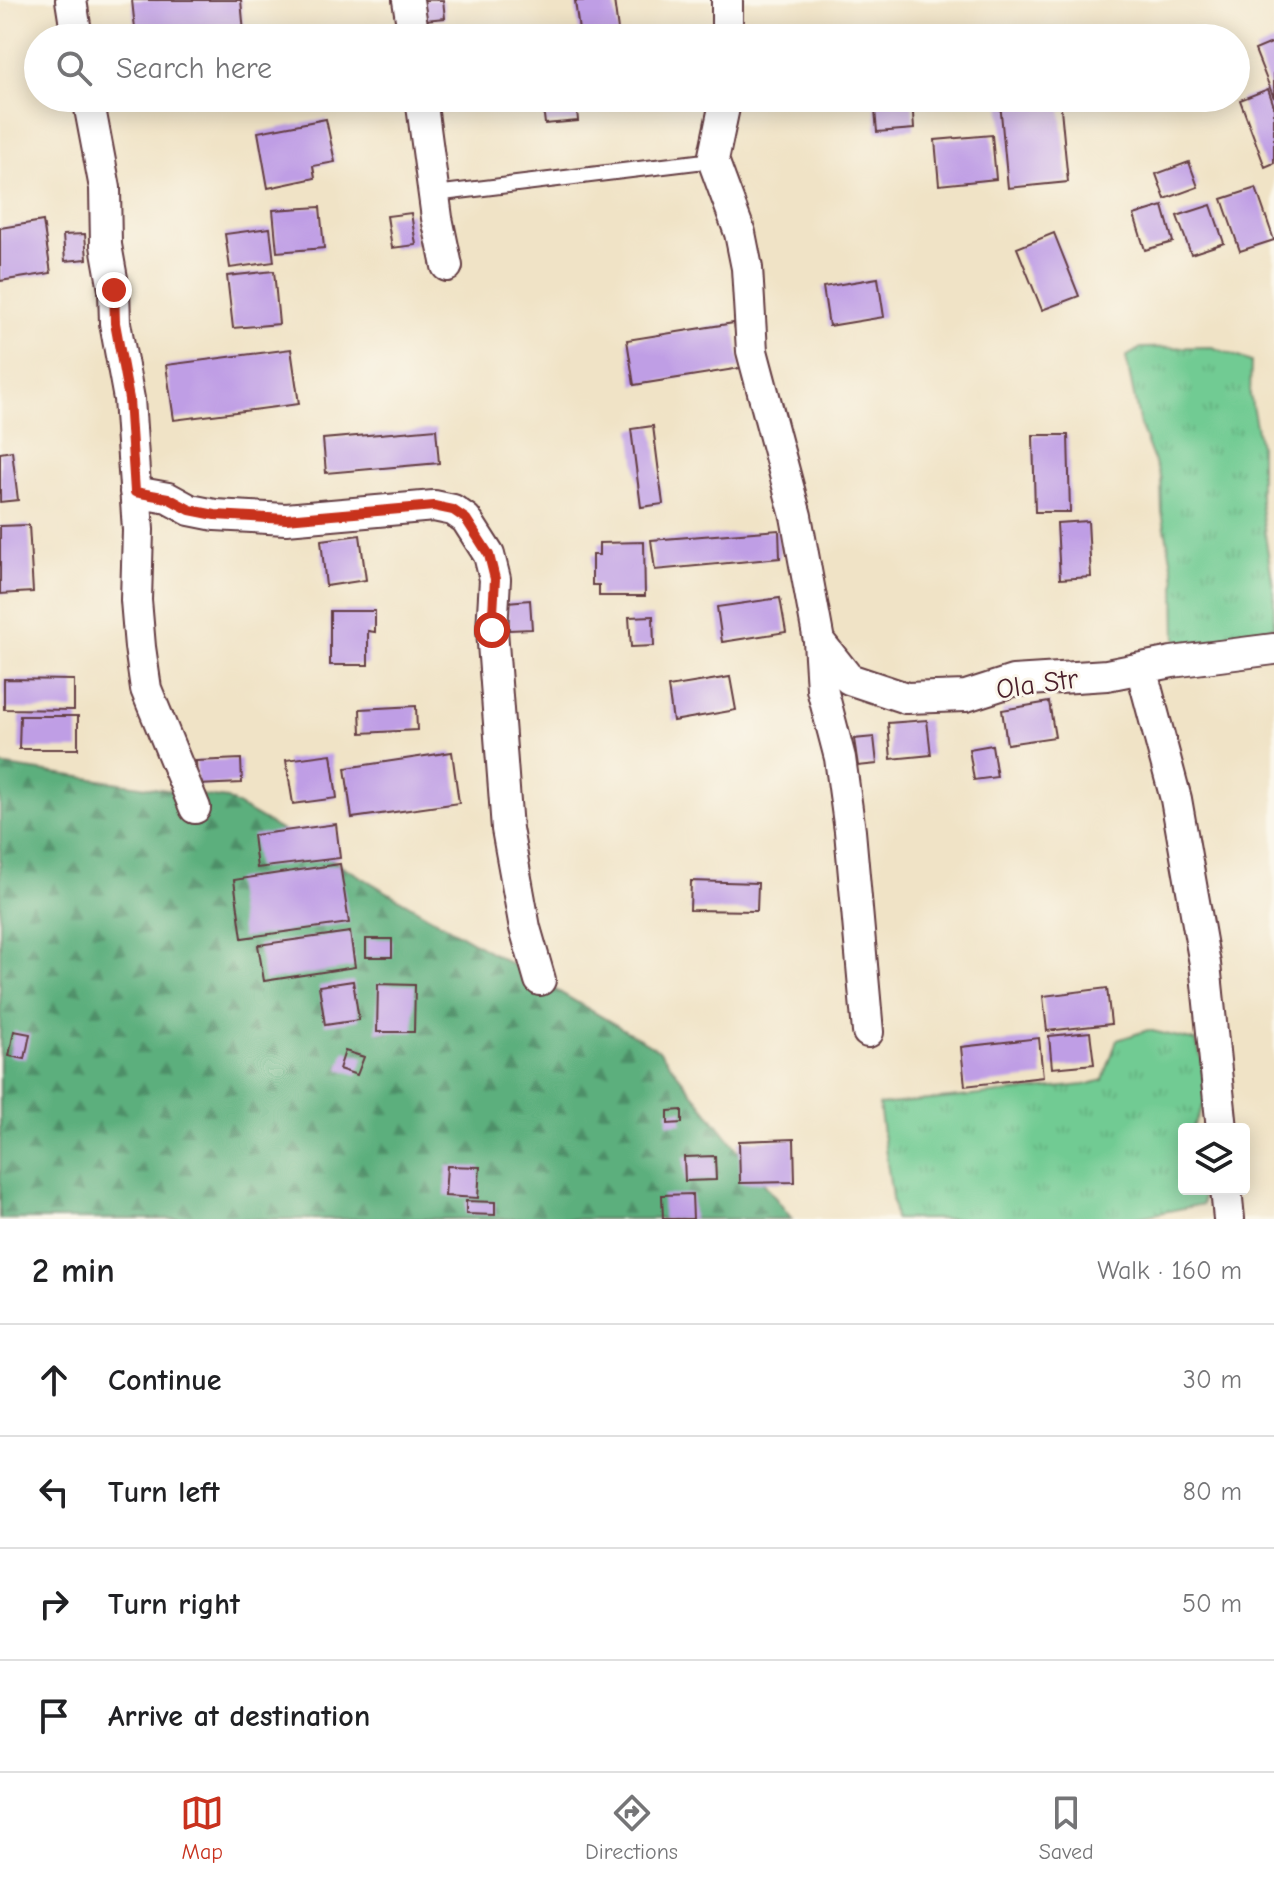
<!DOCTYPE html>
<meta charset="utf-8">
<style>
:root{--surface:#fff;--page:#f6f6f6;--text:#202124;--muted:#757577;--line:#e0e0e0;--accent:#c8321e}
body{margin:0;font-family:"Comic Neue",sans-serif;background:var(--page);color:var(--text)}
.controls{position:absolute;right:24px;bottom:24px;display:grid;overflow:hidden;border-radius:8px;box-shadow:0 4px 20px #0003}
.controls button{width:72px;height:72px;display:grid;place-items:center;padding:0;border:0;border-bottom:2px solid var(--line);background:var(--surface);color:var(--text);font:40px sans-serif}
.stop{position:absolute;width:24px;height:24px;margin:-18px;border:6px solid #c8321e;border-radius:50%;background:#fff}
.stop.end{background:#c8321e;border-color:#fff;box-shadow:0 2px 8px #0008}
.list{margin:0;padding:0;list-style:none}
h2{display:flex;justify-content:space-between;align-items:center;height:104px;margin:0;padding:0 32px;font-size:34px}
h2 small{font-size:26px;font-weight:400;color:var(--muted)}
.list li{display:grid;grid-template-columns:52px 1fr auto;gap:24px;align-items:center;box-sizing:border-box;height:112px;padding:0 32px;border-top:2px solid var(--line)}
.list b{display:block;font-size:30px;white-space:nowrap}
.list em{font-size:26px;font-style:normal;color:var(--muted)}
.icon{flex:none;width:44px;height:44px;fill:none;stroke:currentColor;stroke-width:2;stroke-linecap:round;stroke-linejoin:round}
.map{position:relative;flex:none;width:1274px;height:1219px;overflow:hidden}
.search{position:absolute;background:var(--surface);box-shadow:0 4px 20px #0003;left:24px;right:24px;top:24px;height:88px;display:flex;align-items:center;gap:20px;box-sizing:border-box;padding:0 28px;border-radius:44px;color:var(--muted);font-size:30px}
.sheet{height:552px;background:var(--surface)}
nav{display:flex;justify-content:space-around;align-items:center;box-sizing:border-box;height:112px;border-top:2px solid var(--line);background:var(--surface);font-size:22px;color:var(--muted)}
nav a{display:grid;justify-items:center;gap:4px}
nav .on{color:var(--accent)}
.map>svg:first-child{display:block}
.grass{fill:url(#grass-tufts);stroke:#5e755f;stroke-width:2}
.forest{fill:url(#forest-firs);stroke:#536754;stroke-width:2}
.building{fill:#bf9ee5}
.lines{fill:none;stroke-linecap:round;stroke-linejoin:round}
.service-casing{stroke:#633c42;stroke-width:18}
.minor-casing{stroke:#633c42;stroke-width:34}
.service{stroke:#fff;stroke-width:14}
.minor{stroke:#fff;stroke-width:30}
.route{stroke:#c8321e;stroke-width:10}
.labels{text-anchor:middle;stroke-width:6;stroke-linejoin:round;paint-order:stroke}
.street-label{font-size:28px;fill:#4a1f2b;stroke:#fbf7ec}
</style>
<div class="map">
<svg width="1274" height="1219" viewBox="0 0 1274 1219">
<defs>
<pattern id="grass-tufts" width="24" height="20" patternUnits="userSpaceOnUse" patternTransform="scale(2)"><rect width="24" height="20" fill="#71cb93"/><path d="M3 7l-1-3M5 7V3M7 7l1-3M15 17l-1-3M17 17v-4M19 17l1-3" fill="none" stroke="#63ae7f"/></pattern>
<pattern id="forest-firs" width="22" height="20" patternUnits="userSpaceOnUse" patternTransform="scale(2)"><rect width="22" height="20" fill="#5caf7d"/><path d="M5 1l3.5 6h-7zM16 11l3.5 6h-7z" fill="#4e8e67"/></pattern>
</defs>
<rect width="100%" height="100%" fill="#fbf7ec"/>
<filter id="ink" filterUnits="userSpaceOnUse"><feTurbulence type="fractalNoise" baseFrequency=".0125" numOctaves="2"/><feDisplacementMap in="SourceGraphic" scale="16" xChannelSelector="R" yChannelSelector="G"/><feConvolveMatrix kernelMatrix="1 2 1 2 8 2 1 2 1" color-interpolation-filters="sRGB"/></filter>
<filter id="wash" filterUnits="userSpaceOnUse"><feTurbulence type="fractalNoise" baseFrequency=".006" numOctaves="4" result="noise"/><feDisplacementMap in="SourceGraphic" scale="32" xChannelSelector="R" yChannelSelector="G"/><feGaussianBlur stdDeviation="1.8" result="paint"/><feColorMatrix in="noise" values="0 0 0 0 0 0 0 0 0 0 0 0 0 0 0 0 0 1.4 0 .05"/><feComposite in="paint" operator="in"/></filter>
<g filter="url(#wash)">
<rect width="100%" height="100%" fill="#f0e3c6"/>
<path class="grass" d="M1212,347L1251,362L1250,395L1260,446V501L1274,593V626L1235,640L1176,643L1175,580L1162,512L1161,479L1140,425L1126,357L1141,348Z
M1148,1030L1196,1041L1202,1060L1205,1102L1192,1129H1184V1189H1203V1204L1130,1219H895L879,1105L1085,1085L1103,1080L1117,1040Z"/>
<path class="forest" d="M0,765L227,799L659,1050L792,1219H0Z"/>
<g id="blocks">
<path class="building" d="M132,0H241L244,33L199,38H136Z
M424,0H443L445,18L425,20Z
M614,0L619,38H580L575,1Z
M1274,42V98L1255,50Z
M1268,89L1274,106V163L1265,167L1240,100Z
M542,98H576L578,121L545,124Z
M874,98H912L914,129L877,132Z
M1045,98H1060L1068,182L1008,188L1000,102Z
M326,119L335,162L313,166L315,178L268,188L258,132Z
M992,135L996,179L939,185L935,140Z
M1189,162L1198,187L1165,199L1156,174Z
M1256,188L1274,240L1240,251L1222,199Z
M1211,205L1224,243L1191,254L1177,216Z
M1163,206L1173,242L1145,250L1134,215Z
M320,207L324,248L277,252L273,210Z
M411,213L416,245L392,248L387,216Z
M43,221L51,273L0,281V228Z
M270,228L274,262L230,268L225,234Z
M1054,233L1079,296L1042,310L1017,248Z
M85,234L87,259L65,261L63,235Z
M274,271L279,324L233,328L227,276Z
M878,278L884,317L829,326L823,287Z
M734,323L741,368L634,385L627,340Z
M291,349L299,404L174,420L166,365Z
M653,426L663,504L641,507L631,429Z
M436,429L439,463L326,473L323,439Z
M1033,435H1068L1070,512H1035Z
M12,451L18,500L0,502V453Z
M1088,521L1091,577L1060,579L1057,523Z
M29,525L33,592L0,594V526Z
M779,530L780,558L655,570L651,540Z
M360,535L366,580L326,586L321,540Z
M644,542L645,596H599V585H592V555H599V543Z
M780,598L786,632L722,642L717,607Z
M530,600L532,629L509,630L507,602Z
M330,611H375V632L368,631V665H330Z
M653,616L654,646L631,647L629,617Z
M730,677L736,710L673,721L668,687Z
M4,679L74,680V710L4,709Z
M1049,702L1055,737L1007,744L1002,710Z
M416,706L417,730L361,733L360,709Z
M20,716H78V749H19Z
M927,720L931,755L891,759L888,723Z
M874,737L877,764L858,766L854,739Z
M992,745L997,777L974,780L969,749Z
M452,752L459,803L352,818L345,768Z
M331,754L337,798L293,804L286,760Z
M241,759L242,783L197,785L196,761Z
M336,824L340,858L257,868L253,835Z
M340,864L349,923L242,938L234,880Z
M691,881L758,883L757,911L690,910Z
M350,932L355,967L264,981L258,945Z
M366,939H392V957H366Z
M353,981L359,1020L325,1025L319,986Z
M378,984L415,985L414,1032H377Z
M1107,988L1111,1024L1047,1031L1043,996Z
M14,1031L30,1034L25,1059L9,1056Z
M1090,1032L1094,1064L1052,1068L1049,1036Z
M1039,1038L1043,1077L965,1086L961,1047Z
M345,1051L364,1057L357,1075L339,1069Z
M682,1110V1123L668,1124V1111Z
M794,1139L795,1182L740,1183L739,1141Z
M715,1156L716,1180L685,1181L684,1157Z
M447,1166L480,1167L478,1198L445,1196Z
M692,1194L693,1219H663L662,1195Z
M466,1201L495,1202V1215L466,1214Z"/>
</g>
</g>
<g filter="url(#ink)">
<use href="#blocks" fill-opacity="0" stroke="#633c42" stroke-width="2"/>
<g class="lines">
<g class="service-casing">
<path id="service" d="M435,194L713,160"/>
</g>
<g class="minor-casing">
<path id="minor" d="M71,0L77,38
M408,0L414,38
M727,0V38
M88,98L105,188L106,245L114,290L115,323L129,399L138,530L136,600L140,647L146,689L195,808
M421,98L437,218L447,266
M726,98L713,160L740,233L747,268L752,351L796,516L819,641L822,689L840,758L850,831L868,1032
M135,492L168,498L190,510L215,515L286,519L434,506L453,510L466,519L489,555L495,579L492,630L507,829L525,928L540,980
M819,641L849,679L906,698L966,696L1013,681L1107,675L1172,662L1274,649
M1141,668L1176,799L1205,964L1222,1129
M1226,1189L1229,1219"/>
</g>
<use href="#service" class="service"/>
<use href="#minor" class="minor"/>
</g>
</g>
<g class="lines" filter="url(#ink)">
<path class="route" d="M114,290L115,323L129,399L135,492L168,498L190,510L215,515L286,519L434,506L453,510L466,519L489,555L495,579L492,630"/>
</g>
<g class="labels">
<g class="street-label">
<text transform="translate(1037 683) rotate(-8)" y="10">Ola Str</text>
</g>
</g>
</svg>
<div class="controls">
<button><svg class="icon" aria-label="layers" viewBox="0 0 24 24"><path d="M12 4l9 5-9 5-9-5zM3 14l9 5 9-5"/></svg></button>
</div>
<div class="stop" style="left:492px;top:630px"></div>
<div class="stop end" style="left:114px;top:290px"></div>
<div class="search"><svg class="icon" aria-label="search" viewBox="0 0 24 24"><circle cx="10" cy="10" r="6"/><path d="M15 15l6 6"/></svg>Search here</div>
</div>
<section class="sheet">
<h2>2 min<small>Walk · 160 m</small></h2>
<ul class="list">
<li><svg class="icon" aria-label="ahead" viewBox="0 0 24 24"><path d="M12 20V5M6 11l6-6 6 6"/></svg><div><b>Continue</b></div><em>30 m</em></li>
<li><svg class="icon" aria-label="left" viewBox="0 0 24 24"><path d="M17 20v-9H6M10 6l-5 5 5 5"/></svg><div><b>Turn left</b></div><em>80 m</em></li>
<li><svg class="icon" aria-label="right" viewBox="0 0 24 24"><path d="M7 20v-9h11M14 6l5 5-5 5"/></svg><div><b>Turn right</b></div><em>50 m</em></li>
<li><svg class="icon" aria-label="arrive" viewBox="0 0 24 24"><path d="M6 21V4h12l-3 4 3 4H6"/></svg><div><b>Arrive at destination</b></div></li>
</ul>
</section>
<nav>
<a class="on"><svg class="icon" aria-label="map" viewBox="0 0 24 24"><path d="M3 6l6-2 6 2 6-2v14l-6 2-6-2-6 2zM9 4v14M15 6v14"/></svg>Map</a>
<a><svg class="icon" aria-label="directions" viewBox="0 0 24 24"><path d="M12 3l9 9-9 9-9-9zM9 14v-3h6M13 9l2 2-2 2"/></svg>Directions</a>
<a><svg class="icon" aria-label="saved" viewBox="0 0 24 24"><path d="M7 4h10v16l-5-4-5 4z"/></svg>Saved</a>
</nav>
